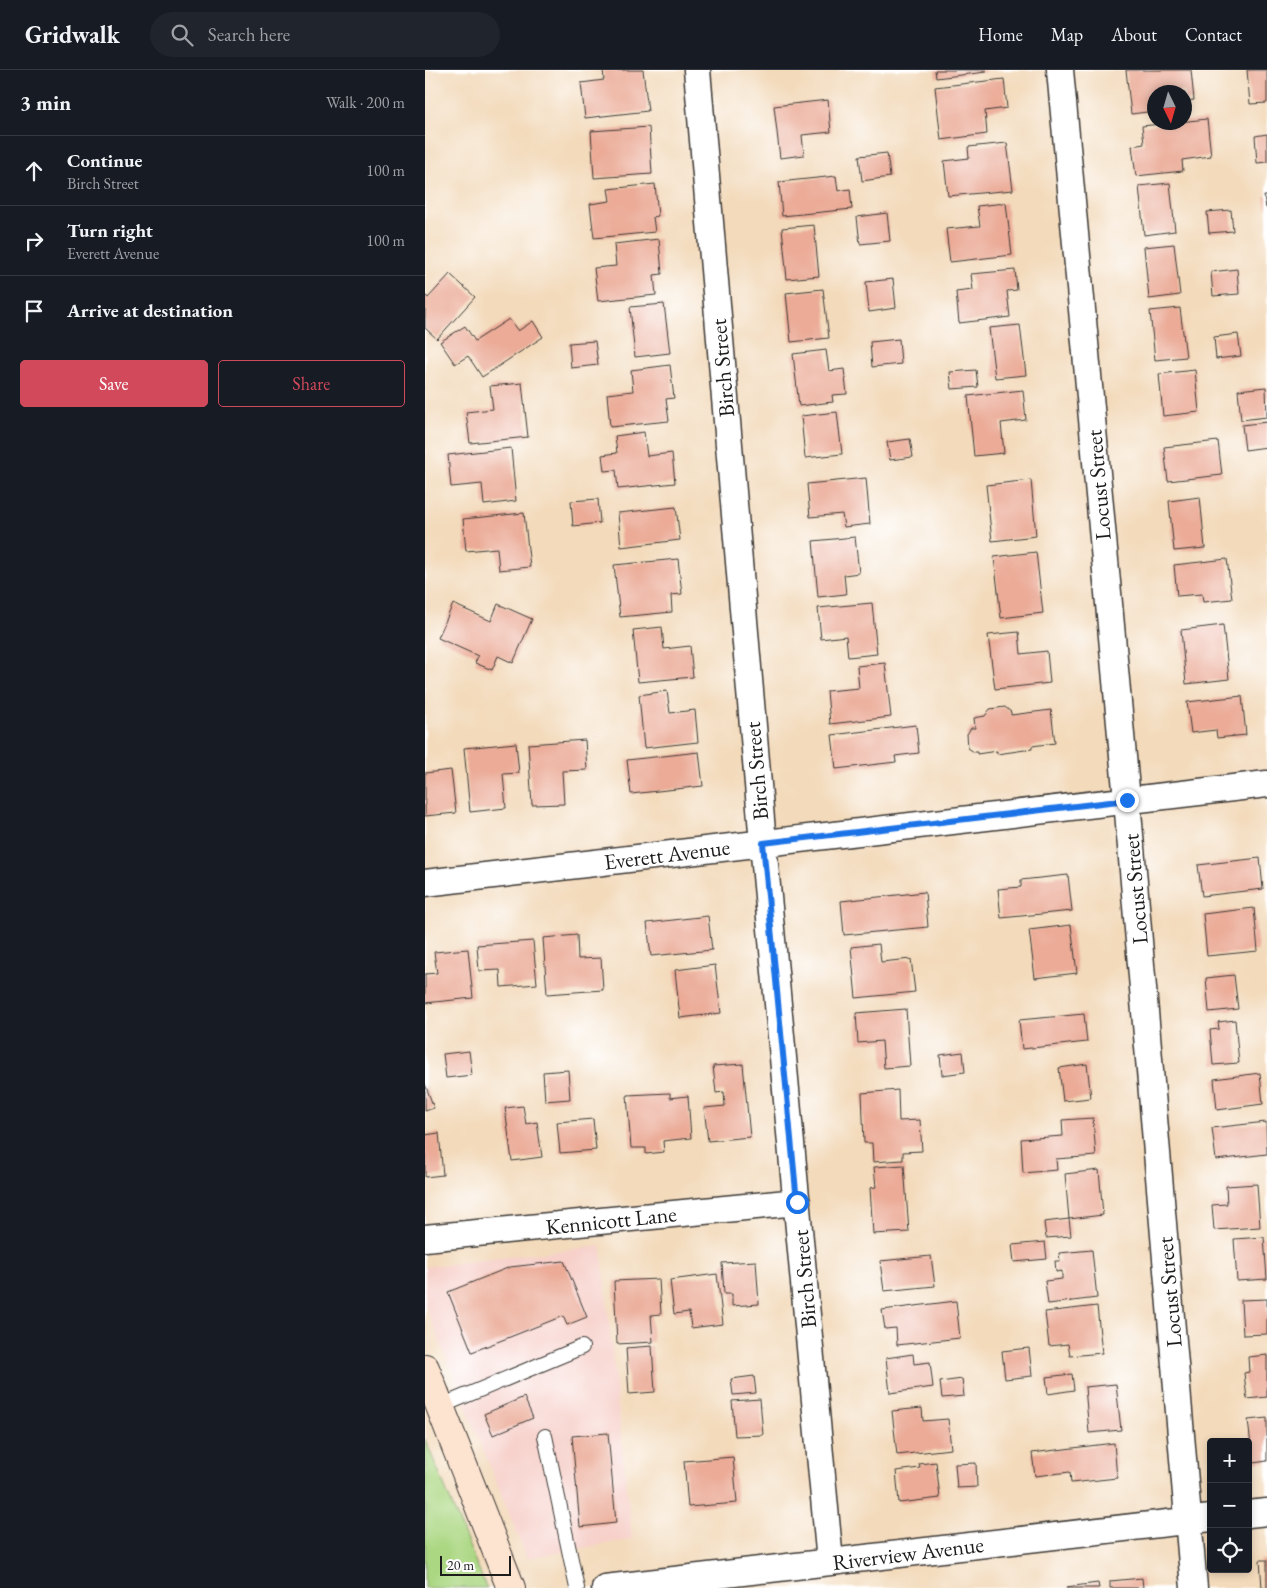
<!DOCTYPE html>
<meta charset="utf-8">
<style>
:root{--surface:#171b24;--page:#20242c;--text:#f1f3f6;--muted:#9ea1a6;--line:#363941;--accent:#d1495b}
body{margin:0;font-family:"EB Garamond",serif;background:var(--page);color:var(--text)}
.controls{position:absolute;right:15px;bottom:15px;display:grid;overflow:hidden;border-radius:5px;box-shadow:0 2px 8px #0003}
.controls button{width:45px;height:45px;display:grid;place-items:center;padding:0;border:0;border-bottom:1px solid var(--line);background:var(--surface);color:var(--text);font:25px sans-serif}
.compass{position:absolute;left:722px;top:15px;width:45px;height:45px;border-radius:50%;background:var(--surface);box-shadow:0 2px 8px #0003;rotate:175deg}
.scale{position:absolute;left:15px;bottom:12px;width:71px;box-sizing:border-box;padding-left:5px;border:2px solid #1c1c1c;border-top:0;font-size:14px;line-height:18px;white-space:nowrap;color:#1c1c1c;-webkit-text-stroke:4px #fff;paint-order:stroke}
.stop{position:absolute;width:15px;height:15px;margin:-11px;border:4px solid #1a73e8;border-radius:50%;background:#fff}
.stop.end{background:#1a73e8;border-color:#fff;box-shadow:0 1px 5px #0008}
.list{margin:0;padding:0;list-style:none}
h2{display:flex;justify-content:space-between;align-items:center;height:65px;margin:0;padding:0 20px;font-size:21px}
h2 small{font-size:16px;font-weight:400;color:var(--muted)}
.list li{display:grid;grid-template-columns:32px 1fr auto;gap:15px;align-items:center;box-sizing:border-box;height:70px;padding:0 20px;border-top:1px solid var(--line)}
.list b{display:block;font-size:19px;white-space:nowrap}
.list p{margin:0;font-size:16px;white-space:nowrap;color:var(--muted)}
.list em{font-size:16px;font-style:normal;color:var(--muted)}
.actions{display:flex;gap:10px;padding:15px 20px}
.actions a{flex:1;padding:11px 0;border:1px solid var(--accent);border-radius:5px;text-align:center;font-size:18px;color:var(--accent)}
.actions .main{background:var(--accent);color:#fff}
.icon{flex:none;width:28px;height:28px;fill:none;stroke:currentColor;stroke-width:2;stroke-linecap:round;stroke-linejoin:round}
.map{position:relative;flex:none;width:842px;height:1518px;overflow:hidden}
header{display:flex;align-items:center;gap:30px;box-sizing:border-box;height:70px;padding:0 25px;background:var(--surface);border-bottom:1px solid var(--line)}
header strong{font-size:24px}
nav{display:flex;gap:28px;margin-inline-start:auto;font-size:18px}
.search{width:350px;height:45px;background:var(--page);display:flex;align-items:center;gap:12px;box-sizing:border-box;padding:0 18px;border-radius:28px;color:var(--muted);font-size:19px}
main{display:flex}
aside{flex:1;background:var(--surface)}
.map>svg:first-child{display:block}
.built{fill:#f7d0ca}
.green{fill:#abd782;stroke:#647a4f}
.building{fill:#ebab97}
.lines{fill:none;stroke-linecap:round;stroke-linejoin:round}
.lane-casing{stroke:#3c3834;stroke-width:16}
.street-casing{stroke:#3c3834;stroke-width:29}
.secondary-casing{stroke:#3c3834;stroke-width:30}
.lane{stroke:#fff;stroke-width:14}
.street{stroke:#fff;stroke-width:26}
.secondary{stroke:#fde4d1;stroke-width:28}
.route{stroke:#1a73e8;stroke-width:6}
.labels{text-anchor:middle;stroke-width:4;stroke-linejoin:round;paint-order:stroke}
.street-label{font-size:22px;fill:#1c1c1c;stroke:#fff}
</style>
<header>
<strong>Gridwalk</strong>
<div class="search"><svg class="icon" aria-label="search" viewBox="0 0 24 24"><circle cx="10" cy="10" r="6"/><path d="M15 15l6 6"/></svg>Search here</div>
<nav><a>Home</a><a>Map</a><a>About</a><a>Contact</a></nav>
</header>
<main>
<aside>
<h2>3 min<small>Walk · 200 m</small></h2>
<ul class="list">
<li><svg class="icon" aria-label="ahead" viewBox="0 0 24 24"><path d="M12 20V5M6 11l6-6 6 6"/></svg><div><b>Continue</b><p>Birch Street</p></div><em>100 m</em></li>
<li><svg class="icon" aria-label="right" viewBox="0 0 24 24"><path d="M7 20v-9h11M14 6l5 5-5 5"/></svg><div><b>Turn right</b><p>Everett Avenue</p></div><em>100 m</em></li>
<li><svg class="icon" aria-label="arrive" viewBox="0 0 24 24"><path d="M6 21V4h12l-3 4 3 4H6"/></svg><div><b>Arrive at destination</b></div></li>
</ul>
<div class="actions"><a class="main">Save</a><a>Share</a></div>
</aside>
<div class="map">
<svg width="842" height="1518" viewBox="0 0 842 1518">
<rect width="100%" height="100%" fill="#fff"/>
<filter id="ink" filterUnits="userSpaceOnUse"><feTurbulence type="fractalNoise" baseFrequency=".02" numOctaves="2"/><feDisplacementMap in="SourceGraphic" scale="10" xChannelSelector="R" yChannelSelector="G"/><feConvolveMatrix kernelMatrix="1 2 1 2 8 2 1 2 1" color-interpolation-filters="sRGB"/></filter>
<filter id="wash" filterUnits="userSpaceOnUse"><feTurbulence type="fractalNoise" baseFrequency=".0096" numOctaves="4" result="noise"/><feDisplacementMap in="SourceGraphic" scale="20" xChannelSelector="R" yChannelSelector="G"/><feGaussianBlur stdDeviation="1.12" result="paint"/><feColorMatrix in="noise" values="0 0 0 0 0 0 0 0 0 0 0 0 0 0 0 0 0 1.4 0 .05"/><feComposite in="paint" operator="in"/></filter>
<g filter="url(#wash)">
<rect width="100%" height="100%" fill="#f3dabb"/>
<path class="built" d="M176,1176L207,1469L102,1488L0,1235V1197Z"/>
<path class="green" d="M0,1369L58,1510L62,1518H0Z"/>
<g id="blocks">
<path class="building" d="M178,0H218L223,41L160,48L156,13L179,10Z
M510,0H561V2L511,8Z
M701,0H766L769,30L760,31V22H730V41L706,44Z
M822,0H842V33L825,34Z
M579,9L582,38L560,41L562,64L516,70L510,17Z
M403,30L406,62L377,65L379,85L355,88L349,36Z
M782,49L786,86L757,90L758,101L711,106L707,76L719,74L717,56Z
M224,57L227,104L169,108L166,61Z
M842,64V92L832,93L830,66Z
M582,73L588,120L523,126L519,91L544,88L543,77Z
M462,83L465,107L437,111L434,86Z
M411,106L413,121L425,119L427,139L357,146L354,112Z
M745,113L750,161L719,165L714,116Z
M230,114L233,146L228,147L230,162L169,168L165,134L185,131L183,119Z
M839,126H842V138H841Z
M581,133L587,185L525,192L521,159L555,156L552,136Z
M806,140L808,161L784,163L782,142Z
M462,143L465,171L435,174L432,147Z
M389,155L394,206L362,209L357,158Z
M234,169L237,204L229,205L231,225L173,231L169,198L191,196L189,174Z
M749,174L755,225L724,229L719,177Z
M812,199L814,224L788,226L786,202Z
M590,200L592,220L582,221L585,247L534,253L531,222L548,220L546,204Z
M25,204L50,227L12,269L0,258V225L3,228Z
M468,209L471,238L444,242L441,212Z
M398,219L404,268L366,272L361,223Z
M239,234L245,283L210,287L205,237Z
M755,238L761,287L730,290L725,241Z
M84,249L93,261L108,251L118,267L57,307L43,286L30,294L15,272L40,256L50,271Z
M595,255L601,305L570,308L564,258Z
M813,264L816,286L791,289L789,267Z
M474,269L476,294L447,297L445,272Z
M170,271L173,295L146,298L144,273Z
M401,280L404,301L419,299L422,324L407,325L408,332L374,336L368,284Z
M245,295L249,328L241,329L244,351L185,357L182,324L208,321L206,300Z
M551,300L553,317L527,319L525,302Z
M770,300L774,342L738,346L734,304Z
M97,313L103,367L45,373L41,342L68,339L65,316Z
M841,317L842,347L816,350L813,320Z
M598,320L601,350L576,353L579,383L549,386L543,326Z
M412,342L417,384L380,388L376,346Z
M842,352V377L820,380L817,355Z
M219,362L222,386L247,383L250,413L193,419L191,400L179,401L177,385L192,383L190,366Z
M485,369L488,387L465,390L462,372Z
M793,371L797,405L743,411L739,377Z
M86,378L91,431L59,435L57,414L26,417L23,385Z
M441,408L445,454L419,457L417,444L385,447L382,414Z
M606,410L611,466L567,471L561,415Z
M775,427L780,478L749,481L744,431Z
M173,429L175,453L148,456L146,431Z
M251,437L255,470L196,477L193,443Z
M99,443L105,497L74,500L72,478L41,481L38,449Z
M430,467L434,503L419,505L421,524L393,527L388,471Z
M611,482L618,543L576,548L569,487Z
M253,489L257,524L246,525L247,542L195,547L189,495Z
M802,489L807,529L778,532L777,524L752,526L749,495Z
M447,533L452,584L423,587L421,566L396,569L393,538Z
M28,534L66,551L73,534L107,549L88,593L73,586L67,600L50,593L53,586L13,568Z
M798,555L804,609L761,614L756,560Z
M237,557L239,579L265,576L268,607L213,612L208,560Z
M594,562L596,584L622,581L625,613L570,619L563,565Z
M460,593L466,647L405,654L402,621L434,618L432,596Z
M242,621L245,643L270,640L273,672L219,678L214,625Z
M817,626L821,665L792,668L791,660L766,663L762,632Z
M580,637L586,642V645L626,640L630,673L607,676V679L572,684V681L552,684V682H549L543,678L542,664L546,658H550L549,648L560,646L565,639Z
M491,655L494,683L470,686L471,692L411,699L407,665Z
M160,670L162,700L137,701L139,734L107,735L103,674Z
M91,673L94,703L78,704L81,738L45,742L39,678Z
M274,682L278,716L206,724L202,690Z
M26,700L31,743L0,746V703Z
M835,788L838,819L777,826L773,795Z
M643,805L647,841L576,848L573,819L596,817V810Z
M500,822L503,857L419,865L416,831Z
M829,838L833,881L782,886L778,844Z
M283,846L287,880L226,886L222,853Z
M646,855L652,903L610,908L604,860Z
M152,865L153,889L176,888L178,920L122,924L118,868Z
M108,871L112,914L76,917L75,900L54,901L52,875Z
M454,874L456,892L486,889L490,922L431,928L426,877Z
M43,879L48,928L0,933V904L12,903L9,882Z
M290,895L296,943L255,948L250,900Z
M809,905L813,939L784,942L781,908Z
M481,939L485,996L459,998L457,971L433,973L431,943Z
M659,944L662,972L597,979L594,950Z
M810,950L814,993L788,995L785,960L794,959L793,952Z
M44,981L47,1005L21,1008L18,984Z
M538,982L540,1002L517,1005L515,985Z
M318,994L325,1067L283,1071L279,1038L300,1036L299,1022L291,1023L288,996Z
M662,994L666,1028L638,1031L634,998Z
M143,1000L145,1029L120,1031L118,1002Z
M835,1003L838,1034L792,1040L789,1009Z
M0,1014L9,1038L0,1041Z
M473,1020L474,1051L495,1050L497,1081L478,1082V1090L448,1092L447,1073H439L437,1023Z
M245,1023V1028L263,1026L266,1068L238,1071L239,1082L221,1084V1078H206L202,1025Z
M98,1036L101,1054L112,1052L117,1087L87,1091L80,1038Z
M668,1048L671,1086L631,1089L632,1100L598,1103L596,1069L638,1066L637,1050Z
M168,1049L171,1080L135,1083L132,1052Z
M841,1052L842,1084L791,1090L787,1058Z
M14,1063L18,1105L0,1107V1065Z
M479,1095L484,1162L448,1164L445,1118L451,1117L449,1097Z
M674,1100L678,1145L644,1149L640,1104Z
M832,1114L835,1157L789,1160L787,1135L802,1134L801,1116Z
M644,1149L646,1166L621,1168L619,1152Z
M839,1167L842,1209L812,1211L809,1169Z
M620,1172L622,1189L589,1192L587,1175Z
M667,1180L672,1228L623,1234L620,1211L637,1209V1201L631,1202L630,1191H635L634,1183Z
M506,1186L510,1216L459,1221L455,1191Z
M139,1191L162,1247L142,1255L138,1246L47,1282L23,1222L85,1197Z
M331,1191L334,1234L307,1236V1224H299L297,1193Z
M292,1204L298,1254L266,1258L264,1242L249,1244L245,1210Z
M234,1209L236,1244L226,1245L228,1272L192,1274L189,1211Z
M842,1229V1264L818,1265L816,1230Z
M531,1231L535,1268L472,1275L471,1258L460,1259L457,1240Z
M672,1236L677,1283L645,1286L643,1274L624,1276L620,1242Z
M227,1276L230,1322L204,1324L201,1278Z
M604,1278L607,1306L580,1309L577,1281Z
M488,1284L489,1294L505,1292L508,1317L465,1323L461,1288Z
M842,1285V1327L822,1329L819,1303L824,1302L823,1287Z
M647,1304L649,1320L623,1324L621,1307Z
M329,1306L331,1323L308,1325L306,1309Z
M537,1309L539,1326L517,1328L515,1312Z
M691,1314L696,1360L664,1363L660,1317Z
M99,1327L108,1348L68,1365L59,1344Z
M335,1329L338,1365L310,1366L307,1331Z
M497,1338L498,1351L523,1349L526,1379L472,1385L467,1341Z
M842,1348V1391L828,1393L823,1350Z
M183,1363L191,1453L155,1457L147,1366Z
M689,1373L692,1408L646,1413L645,1402L610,1406L607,1383Z
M308,1387L312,1433L263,1437L259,1391Z
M511,1392L515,1428L474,1433L471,1401L495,1398L494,1394Z
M551,1393L552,1417L532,1418L530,1394Z
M835,1490H842V1518H837Z
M717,1508L718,1518H685V1511Z
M673,1513L674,1518H641V1517Z"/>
</g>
</g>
<g filter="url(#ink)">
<use href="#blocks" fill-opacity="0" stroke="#3c3834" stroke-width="1"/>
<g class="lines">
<g class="lane-casing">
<path id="lane" d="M16,1336L157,1277
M120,1366L152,1518"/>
</g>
<g class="street-casing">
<path id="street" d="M272,0L338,773L405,1492
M635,0L702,730L769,1518
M0,813L842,714
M0,1168L372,1132
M823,1444L842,1442
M180,1518L786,1448"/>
</g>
<g class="secondary-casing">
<path id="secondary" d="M0,1298L86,1518"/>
</g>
<use href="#lane" class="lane"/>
<use href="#street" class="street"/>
<use href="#secondary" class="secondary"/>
</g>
</g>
<g class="lines" filter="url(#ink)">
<path class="route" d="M372,1132L338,773L702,730"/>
</g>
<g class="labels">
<g class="street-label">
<text transform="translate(297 298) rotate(-95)" y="8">Birch Street</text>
<text transform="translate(673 415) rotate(-95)" y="8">Locust Street</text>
<text transform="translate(331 701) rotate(-95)" y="8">Birch Street</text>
<text transform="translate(242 784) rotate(-7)" y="8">Everett Avenue</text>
<text transform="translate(710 819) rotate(-95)" y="8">Locust Street</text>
<text transform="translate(186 1150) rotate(-6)" y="8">Kennicott Lane</text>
<text transform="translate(379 1209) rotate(-95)" y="8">Birch Street</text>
<text transform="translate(744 1222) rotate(-95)" y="8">Locust Street</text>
<text transform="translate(483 1483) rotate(-7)" y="8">Riverview Avenue</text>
</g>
</g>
</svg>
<div class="controls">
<button>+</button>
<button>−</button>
<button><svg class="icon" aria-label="locate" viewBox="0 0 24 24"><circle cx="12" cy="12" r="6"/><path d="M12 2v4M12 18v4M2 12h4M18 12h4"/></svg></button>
</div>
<svg class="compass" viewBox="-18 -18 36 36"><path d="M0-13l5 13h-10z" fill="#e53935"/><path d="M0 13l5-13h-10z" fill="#9ea1a6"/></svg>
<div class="scale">20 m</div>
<div class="stop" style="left:372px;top:1132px"></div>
<div class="stop end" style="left:702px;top:730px"></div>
</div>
</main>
